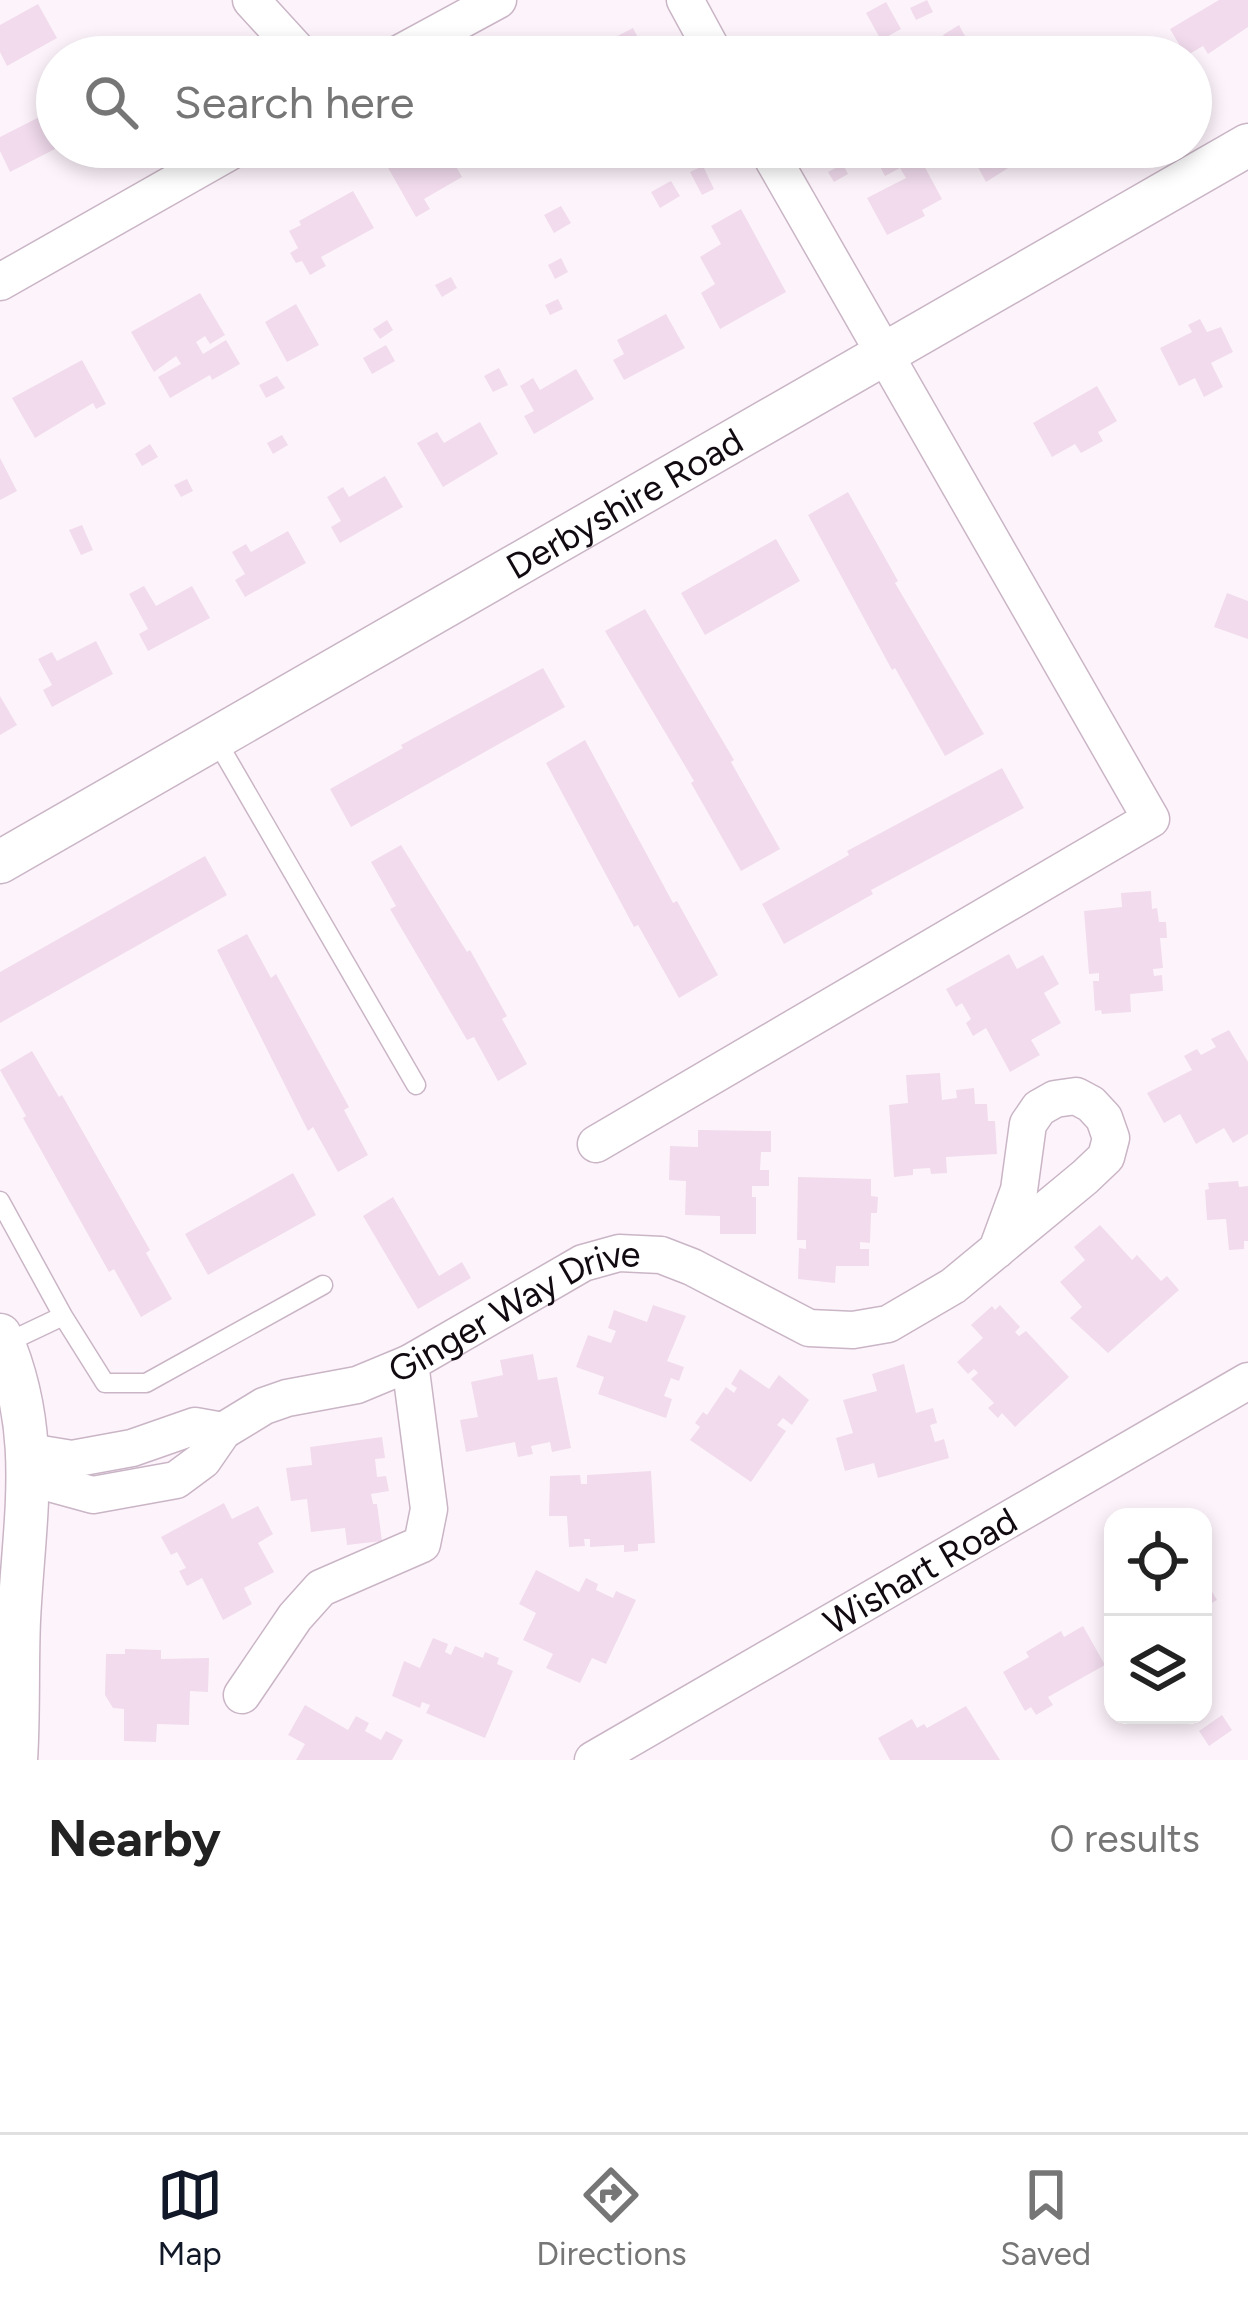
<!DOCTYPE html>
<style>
:root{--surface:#fff;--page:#f2f2f2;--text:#222;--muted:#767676;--line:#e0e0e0;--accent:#111827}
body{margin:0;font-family:Figtree,sans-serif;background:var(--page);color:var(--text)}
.controls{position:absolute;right:36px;bottom:36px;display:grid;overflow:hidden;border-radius:24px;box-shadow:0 6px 18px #0003}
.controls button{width:108px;height:108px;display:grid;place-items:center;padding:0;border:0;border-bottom:3px solid var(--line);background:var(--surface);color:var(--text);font:60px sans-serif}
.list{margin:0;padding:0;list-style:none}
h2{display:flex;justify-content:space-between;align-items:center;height:156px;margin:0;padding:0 48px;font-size:51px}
h2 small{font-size:39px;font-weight:400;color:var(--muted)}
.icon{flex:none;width:66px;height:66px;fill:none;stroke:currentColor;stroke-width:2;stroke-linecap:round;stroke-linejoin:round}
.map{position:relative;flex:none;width:1248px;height:1760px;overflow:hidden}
.search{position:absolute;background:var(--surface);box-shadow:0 6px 18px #0003;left:36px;right:36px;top:36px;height:132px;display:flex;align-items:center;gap:30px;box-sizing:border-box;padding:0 42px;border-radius:66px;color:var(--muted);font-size:45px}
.sheet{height:372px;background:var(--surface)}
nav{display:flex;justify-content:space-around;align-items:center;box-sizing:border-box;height:168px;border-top:3px solid var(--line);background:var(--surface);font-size:33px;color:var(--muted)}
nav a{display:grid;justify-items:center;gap:6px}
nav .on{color:var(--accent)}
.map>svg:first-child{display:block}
.building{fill:#f1dbed}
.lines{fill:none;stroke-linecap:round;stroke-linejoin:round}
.service-casing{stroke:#cab5c6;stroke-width:21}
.minor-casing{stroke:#cab5c6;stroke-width:39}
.tertiary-casing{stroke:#cab5c6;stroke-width:45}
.service{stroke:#fff;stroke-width:18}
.minor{stroke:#fff;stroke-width:36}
.tertiary{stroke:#fff;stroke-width:42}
.labels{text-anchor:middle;stroke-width:9;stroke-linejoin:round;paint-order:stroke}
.street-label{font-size:36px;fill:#110a10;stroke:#fff}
</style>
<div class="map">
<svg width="1248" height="1760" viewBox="0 0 1248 1760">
<rect width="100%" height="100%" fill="#fdf4fb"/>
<path class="building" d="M927,0L933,12L916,20L910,8Z
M1219,0H1248V27L1208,54L1203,46L1186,56L1170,29Z
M886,2L901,29L881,40L866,13Z
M38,4L57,38L7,66L0,52V25Z
M959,25L966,38L950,48L943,35Z
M633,28L648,57H601L596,47Z
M175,37L187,57H140Z
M1118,41L1127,57H1103L1100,51Z
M57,108V148L10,172L0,151V137Z
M434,147H445L462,177L424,199L430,209L416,217L387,166L409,154L413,159Z
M670,147H692L696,153L679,162Z
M880,147H914L942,199L922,210L925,216L887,235L867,198L906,178L900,168L885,176L872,152Z
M930,147L936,158L926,163L920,152Z
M967,147H1041L986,182Z
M843,164L848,174L834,182L828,172Z
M703,166L714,189L702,195L690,172Z
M671,181L680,196L660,208L651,192Z
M353,191L374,228L321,257L326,266L310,275L302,261L296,263L290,253L298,248L289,231L301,225L299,221Z
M561,206L571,223L554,233L544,215Z
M741,209L786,292L720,329L701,293L715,284L700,257L721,244L711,226Z
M561,258L568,272L555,279L548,265Z
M451,277L457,288L442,297L435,285Z
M200,293L225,335L210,344L205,336L196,342L203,354L226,340L240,364L212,380L210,375L170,398L158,377L181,364L176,356L154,372L131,332Z
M558,299L563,309L550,315L545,305Z
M296,304L319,345L287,362L265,322Z
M666,314L685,348L624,380L613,360L624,354L617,340Z
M1200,319L1207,332L1221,327L1233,352L1211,363L1223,387L1204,397L1195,378L1179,386L1160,348L1192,332L1188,325Z
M387,320L393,330L380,339L373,329Z
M386,345L395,361L372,374L363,358Z
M82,360L106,404L96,409L93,403L35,438L12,398Z
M499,368L508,385L493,392L484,376Z
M576,369L594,399L534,434L524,416L534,411L520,386L533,378L540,390Z
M277,376L285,388L266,398L259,385Z
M1097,386L1117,421L1098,432L1103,441L1081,453L1075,444L1052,457L1033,423Z
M480,422L498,454L443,487L417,443L437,432L444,443Z
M282,435L288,445L273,454L267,443Z
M150,444L158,457L142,466L135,454Z
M0,458L17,491L0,500Z
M385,476L403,507L340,543L331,527L341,521L327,497L343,487L349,497Z
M187,479L193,491L181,497L174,485Z
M848,492L898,581L895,583L984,734L945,756L895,668L892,670L808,515Z
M82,525L93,550L81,555L69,530Z
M288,531L306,563L245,597L235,580L245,574L232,552L246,544L251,552Z
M776,539L800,581L705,635L681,593Z
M144,586L156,606L192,586L210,618L148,651L139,634L148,629L129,594Z
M1227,593L1248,601V639L1214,627Z
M645,609L734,760L731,762L780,849L741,871L691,783L694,781L605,631Z
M96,641L113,674L52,707L43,690L52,685L38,659L52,652L57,661Z
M543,668L565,707L351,827L330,789L403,748L401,745Z
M0,696L17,725L0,735Z
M585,740L673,903L677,901L718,975L679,998L638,925L634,927L546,763Z
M1002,768L1024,808L871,890L873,894L784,944L762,904L849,855L847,851Z
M401,845L467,952L470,950L507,1016L502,1019L527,1064L498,1081L474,1037L467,1040L390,909L396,906L371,862Z
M205,856L227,895L0,1023V972Z
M1151,891L1152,909L1157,908L1159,922H1166L1167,938H1160L1163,968L1153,969L1154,976L1162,975L1163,991L1130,994L1131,1012L1102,1014L1101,1010L1095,1011L1093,981H1099V973L1089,974L1084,911L1122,907L1121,893Z
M247,934L271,978L276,974L349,1107L344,1110L368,1155L338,1172L313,1127L308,1131L217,950Z
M1009,954L1017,969L1043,955L1059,984L1044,993L1061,1023L1031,1040L1040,1055L1010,1072L986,1028L973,1036L966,1023L971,1019L962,1003L956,1007L946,989Z
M1229,1030L1248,1062V1134L1233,1143L1224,1128L1196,1144L1180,1114L1164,1123L1147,1093L1192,1070L1184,1056L1197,1049L1201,1055L1216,1047L1211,1039Z
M32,1051L59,1097L62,1095L150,1250L146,1253L172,1299L141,1317L114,1269L109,1272L23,1118L26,1116L0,1070Z
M940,1073L942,1100L957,1098L956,1090L974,1088L975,1104H987L988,1121H995L997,1154L946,1157L947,1173L931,1174L930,1168L913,1169V1175L894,1177L889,1105L908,1103L906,1075Z
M698,1130L771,1131V1152H761L760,1170H769V1186H752V1197H756V1234H720V1216L685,1215L686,1181L669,1180L670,1146L698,1147Z
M293,1173L316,1215L208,1275L185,1234Z
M798,1177L871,1179V1196L878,1197L877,1213H871L870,1243L860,1242V1249H869V1266H836L835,1283L798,1279L799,1248L806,1249V1240H797Z
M1238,1181L1239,1187L1248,1186V1241H1244V1249L1229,1250L1226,1219L1207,1220L1205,1190L1209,1189L1208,1183Z
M393,1197L439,1276L462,1262L471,1278L418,1309L363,1216Z
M1100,1225L1132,1260L1137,1255L1161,1281L1167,1276L1179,1290L1108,1353L1070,1318L1082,1307L1060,1282L1085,1260L1074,1247Z
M653,1305L686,1316L667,1361L684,1367L679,1381L671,1378L664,1396L672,1399L666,1418L598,1394L604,1377L576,1367L588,1335L611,1343L616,1331L608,1328L614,1310L647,1322Z
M1000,1305L1020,1327L1015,1332L1019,1336L1026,1331L1069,1377L1015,1427L1002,1413L998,1418L988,1408L994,1403L971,1379L978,1373L974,1369L968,1374L957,1362L983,1338L971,1325L992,1306L995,1310Z
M533,1354L538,1380L557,1377L571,1448L552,1452L550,1442L531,1446L533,1454L518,1457L515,1442L466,1452L460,1420L478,1417L471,1382L503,1375L500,1360Z
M904,1364L916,1413L933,1408L937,1423L930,1425L935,1442L944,1439L949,1458L878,1478L874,1463L845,1471L836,1438L853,1433L843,1400L877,1391L872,1374Z
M740,1369L769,1389L779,1375L809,1400L792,1425L783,1418L777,1425L786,1431L751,1482L690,1440L700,1427L695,1423L703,1412L707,1415L726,1387L734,1393L737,1388L731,1384Z
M382,1437L385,1458L375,1459L377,1477L386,1476L389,1491L371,1494L373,1504H377L382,1541L347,1545L345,1528L311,1532L307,1499L291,1501L286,1468L312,1465L310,1447Z
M651,1471L655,1543L638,1544V1551L624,1552V1545L590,1547V1539H584L585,1546L569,1547L567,1516H549L550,1476L580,1475L581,1484H587V1475Z
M224,1503L232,1519L258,1506L273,1534L258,1543L274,1572L244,1588L252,1604L223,1620L202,1578L187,1586L179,1571L186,1568L177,1552L171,1555L161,1537Z
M536,1570L579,1592L586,1578L598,1584L596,1590L613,1598L616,1591L636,1600L606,1664L592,1658L580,1683L546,1668L553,1654L523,1640L536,1613L519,1604Z
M1203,1577L1217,1600L1203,1608Z
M1083,1626L1105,1665L1048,1697L1053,1705L1036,1715L1031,1707L1025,1711L1003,1672L1029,1657L1026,1652L1061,1631L1064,1637Z
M433,1638L448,1644L445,1652L451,1655L455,1646L483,1658L485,1652L499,1658L497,1664L513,1671L485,1738L426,1713L430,1705L422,1702L420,1708L392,1696L404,1661L420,1668Z
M125,1649L161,1650V1659L209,1658L208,1692L190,1691L189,1725L157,1724L156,1742L124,1741V1709L113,1708L105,1695L106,1654H125Z
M305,1705L348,1730L356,1716L369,1723L365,1731L381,1740L386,1731L403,1740L392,1760H296L305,1744L288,1735Z
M966,1706L1000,1760H890L878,1738L912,1719L917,1728L924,1724L927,1728Z
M1222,1715L1232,1730L1209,1746L1199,1731Z"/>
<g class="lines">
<g class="service-casing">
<path id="service" d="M215,738L416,1085
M0,1201L63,1316L4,1344
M63,1316L105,1383H146L323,1285"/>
</g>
<g class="minor-casing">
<g id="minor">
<path d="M251,0L303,57"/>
<path d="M685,0L716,57"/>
<path d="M393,57L498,0"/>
<path d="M0,282L238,147"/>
<path d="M596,1144L1151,819L766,147"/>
<path d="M29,1452L72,1459L132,1448L195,1426L223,1431"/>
<path id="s1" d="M31,1478L93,1495L176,1480L203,1460L223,1431L264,1406L287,1398L357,1385L410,1363L583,1263L619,1253L661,1255L692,1267L809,1328L853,1330L888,1324L953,1286L1085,1177L1106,1157L1111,1138L1104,1118L1091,1104L1076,1096L1055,1099L1039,1108L1028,1124L1019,1190L997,1250"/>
<path d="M242,1695L295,1617L321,1588L422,1544L429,1509L410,1363"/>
<path id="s2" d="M593,1760L1248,1381"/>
</g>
</g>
<g class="tertiary-casing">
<g id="tertiary">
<path id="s3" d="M0,862L1248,145"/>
<path d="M0,1335C43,1433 24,1517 19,1620C17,1666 19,1713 16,1760"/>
</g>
</g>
<use href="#service" class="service"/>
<use href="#minor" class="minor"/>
<use href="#tertiary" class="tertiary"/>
</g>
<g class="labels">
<g class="street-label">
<text dy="13" stroke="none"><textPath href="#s3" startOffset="720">Derbyshire Road</textPath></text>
<text dy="13" stroke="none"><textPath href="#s1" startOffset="537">Ginger Way Drive</textPath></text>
<text dy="13" stroke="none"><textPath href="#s2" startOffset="378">Wishart Road</textPath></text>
</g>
</g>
</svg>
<div class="controls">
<button><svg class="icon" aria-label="locate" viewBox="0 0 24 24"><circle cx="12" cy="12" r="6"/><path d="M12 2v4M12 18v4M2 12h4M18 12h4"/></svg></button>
<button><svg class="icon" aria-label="layers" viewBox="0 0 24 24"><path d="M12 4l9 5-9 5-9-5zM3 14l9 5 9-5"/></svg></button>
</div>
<div class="search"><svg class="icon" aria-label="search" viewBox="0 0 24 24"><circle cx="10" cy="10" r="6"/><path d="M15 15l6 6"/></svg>Search here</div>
</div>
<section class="sheet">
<h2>Nearby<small>0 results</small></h2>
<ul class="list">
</ul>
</section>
<nav>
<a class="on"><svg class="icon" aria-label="map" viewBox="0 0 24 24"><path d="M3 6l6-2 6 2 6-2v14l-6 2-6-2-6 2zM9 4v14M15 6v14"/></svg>Map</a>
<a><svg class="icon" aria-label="directions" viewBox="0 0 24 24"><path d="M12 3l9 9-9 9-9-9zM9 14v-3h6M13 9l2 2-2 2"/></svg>Directions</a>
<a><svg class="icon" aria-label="saved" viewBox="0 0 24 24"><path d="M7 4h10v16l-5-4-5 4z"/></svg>Saved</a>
</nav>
